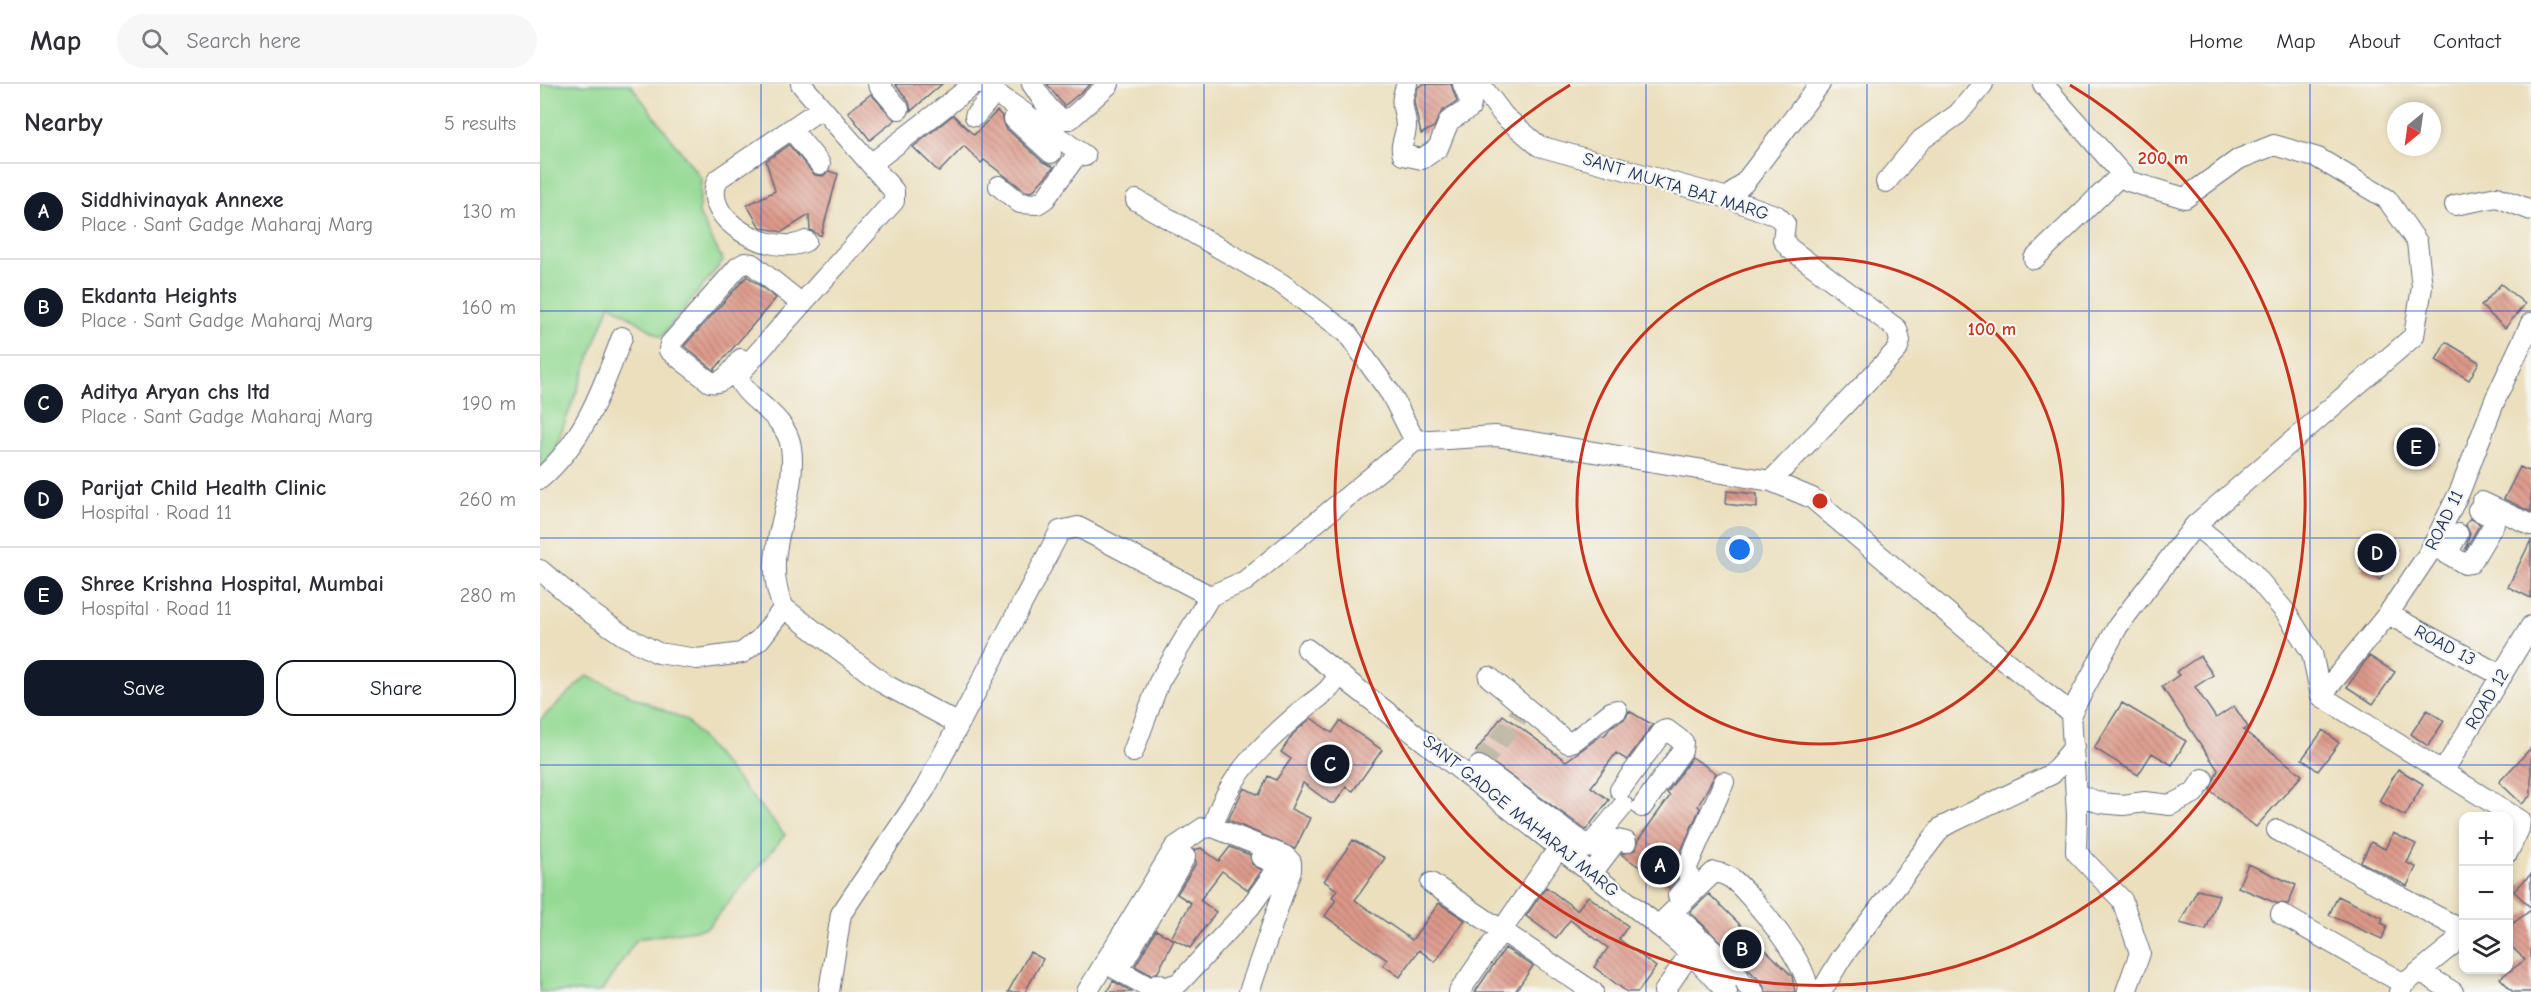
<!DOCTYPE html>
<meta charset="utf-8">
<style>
:root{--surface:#fff;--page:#f7f7f7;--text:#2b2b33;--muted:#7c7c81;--line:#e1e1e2;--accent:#111827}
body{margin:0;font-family:"Comic Neue",sans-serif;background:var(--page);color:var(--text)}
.controls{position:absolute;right:18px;bottom:18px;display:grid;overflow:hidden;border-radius:12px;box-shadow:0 3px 9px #0003}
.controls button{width:54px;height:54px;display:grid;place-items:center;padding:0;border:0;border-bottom:2px solid var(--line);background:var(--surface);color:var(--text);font:30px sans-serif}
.compass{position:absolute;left:1847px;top:18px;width:54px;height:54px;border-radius:50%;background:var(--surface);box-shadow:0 3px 9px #0003;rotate:209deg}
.you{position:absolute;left:1200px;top:466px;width:21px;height:21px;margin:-15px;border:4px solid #fff;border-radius:50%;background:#1a73e8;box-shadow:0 0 0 9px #1a73e833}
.badge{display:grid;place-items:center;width:39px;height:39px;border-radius:50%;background:var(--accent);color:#fff;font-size:20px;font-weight:700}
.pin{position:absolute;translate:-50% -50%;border:3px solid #fff;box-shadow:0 2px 6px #0006}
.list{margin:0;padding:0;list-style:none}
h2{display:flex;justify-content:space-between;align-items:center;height:78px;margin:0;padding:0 24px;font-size:26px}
h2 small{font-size:20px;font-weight:400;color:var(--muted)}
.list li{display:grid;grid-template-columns:39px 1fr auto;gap:18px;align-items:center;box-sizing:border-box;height:96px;padding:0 24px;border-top:2px solid var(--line)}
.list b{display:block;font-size:22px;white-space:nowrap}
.list p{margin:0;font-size:20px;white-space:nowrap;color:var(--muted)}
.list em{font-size:20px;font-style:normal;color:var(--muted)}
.actions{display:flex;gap:12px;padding:18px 24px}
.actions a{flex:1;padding:14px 0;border:2px solid var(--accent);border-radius:18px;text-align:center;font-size:21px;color:var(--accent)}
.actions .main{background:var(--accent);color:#fff}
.icon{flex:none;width:33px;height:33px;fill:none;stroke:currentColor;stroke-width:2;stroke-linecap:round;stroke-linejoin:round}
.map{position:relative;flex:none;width:1991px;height:908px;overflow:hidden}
header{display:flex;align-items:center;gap:36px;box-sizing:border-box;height:84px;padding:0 30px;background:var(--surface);border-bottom:2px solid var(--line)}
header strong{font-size:28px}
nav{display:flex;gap:33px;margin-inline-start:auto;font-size:21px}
.search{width:420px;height:54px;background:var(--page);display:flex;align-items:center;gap:15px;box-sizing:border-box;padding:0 21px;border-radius:33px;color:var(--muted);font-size:22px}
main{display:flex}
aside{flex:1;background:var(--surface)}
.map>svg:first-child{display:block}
.grass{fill:#95da94;stroke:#588479;stroke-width:1.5}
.building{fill:url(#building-back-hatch)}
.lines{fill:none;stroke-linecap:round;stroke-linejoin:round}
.minor-tunnel{stroke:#c1bcaa;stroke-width:20;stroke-dasharray:20 10;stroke-linecap:butt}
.minor-casing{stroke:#646d7f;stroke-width:22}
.minor{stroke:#fff;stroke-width:20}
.grid{fill:none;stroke:#1d4ed8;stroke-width:1.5;stroke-opacity:0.55}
.ring{fill:none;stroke:#c8321e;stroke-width:3}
.labels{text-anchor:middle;stroke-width:4.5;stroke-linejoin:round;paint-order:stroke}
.street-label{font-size:18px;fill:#1b2f5e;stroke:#f6f6f2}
.centre{fill:#c8321e;stroke:#f6f6f2;stroke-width:3}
.ring-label{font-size:18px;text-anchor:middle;font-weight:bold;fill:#c8321e;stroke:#f6f6f2;stroke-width:4.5;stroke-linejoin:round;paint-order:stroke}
</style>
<header>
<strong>Map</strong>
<div class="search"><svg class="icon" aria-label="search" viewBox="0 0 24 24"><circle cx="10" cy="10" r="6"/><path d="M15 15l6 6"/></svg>Search here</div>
<nav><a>Home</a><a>Map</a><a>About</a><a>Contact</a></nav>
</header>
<main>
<aside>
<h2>Nearby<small>5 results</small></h2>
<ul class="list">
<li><span class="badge">A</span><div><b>Siddhivinayak Annexe</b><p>Place · Sant Gadge Maharaj Marg</p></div><em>130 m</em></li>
<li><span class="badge">B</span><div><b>Ekdanta Heights</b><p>Place · Sant Gadge Maharaj Marg</p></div><em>160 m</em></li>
<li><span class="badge">C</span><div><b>Aditya Aryan chs ltd</b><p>Place · Sant Gadge Maharaj Marg</p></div><em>190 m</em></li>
<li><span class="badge">D</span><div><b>Parijat Child Health Clinic</b><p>Hospital · Road 11</p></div><em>260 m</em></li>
<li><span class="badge">E</span><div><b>Shree Krishna Hospital, Mumbai</b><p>Hospital · Road 11</p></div><em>280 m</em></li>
</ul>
<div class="actions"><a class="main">Save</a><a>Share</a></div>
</aside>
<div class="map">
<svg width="1991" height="908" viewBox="0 0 1991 908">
<defs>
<pattern id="building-back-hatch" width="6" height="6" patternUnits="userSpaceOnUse" patternTransform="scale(1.5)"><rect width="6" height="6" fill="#dd9989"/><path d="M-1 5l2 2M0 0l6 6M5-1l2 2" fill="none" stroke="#b27d73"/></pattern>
</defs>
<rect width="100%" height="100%" fill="#f6f6f2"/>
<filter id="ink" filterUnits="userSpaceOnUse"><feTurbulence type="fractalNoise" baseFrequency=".0167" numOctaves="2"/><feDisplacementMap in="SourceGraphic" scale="12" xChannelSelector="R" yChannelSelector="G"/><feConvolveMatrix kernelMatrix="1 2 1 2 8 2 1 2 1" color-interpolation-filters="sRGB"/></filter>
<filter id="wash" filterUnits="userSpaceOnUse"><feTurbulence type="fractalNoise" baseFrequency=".008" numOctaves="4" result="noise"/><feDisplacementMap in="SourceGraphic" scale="24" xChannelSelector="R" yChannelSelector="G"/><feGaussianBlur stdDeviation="1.35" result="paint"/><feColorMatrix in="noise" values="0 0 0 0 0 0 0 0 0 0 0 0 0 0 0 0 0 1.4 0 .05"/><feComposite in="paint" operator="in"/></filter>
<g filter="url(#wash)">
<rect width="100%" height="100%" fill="#ebdfbd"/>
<path class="grass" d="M0,0H90L161,94L159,130L183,177L121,253L70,220L14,367L0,384Z
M47,592L146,636L245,751L167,844L97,855L61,908H0V636Z"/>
<g id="blocks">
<path class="building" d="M355,0H402L371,27L369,18Z
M507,0H551L524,22Z
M883,0H911L917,18L902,27L894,43L881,50L874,18L878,3Z
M331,10L355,36L330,56L308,28Z
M457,27L462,32L466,44L503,78L514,83L492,108L485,107L444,76L441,79L424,62L399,88L373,63L413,31L434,51Z
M249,61L275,91L283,92L289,87L298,90L281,152L270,146L269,131L242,148L223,144L219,142L207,121L235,107L226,77Z
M207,192L236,214L174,286L144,262Z
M1961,200L1985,220L1965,244L1941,222Z
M1906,258L1939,278L1929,296L1896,276Z
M1864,348L1897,362L1888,382L1855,367Z
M1980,383L1991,388V428L1964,415Z
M1187,407L1217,410V424L1186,420Z
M1930,434L1940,440L1925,466L1930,450L1926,441Z
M1838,455L1857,466L1840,496L1821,486Z
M1991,456V514L1968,503Z
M1660,572L1673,591L1655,603L1676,634L1694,622L1708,643L1703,646L1762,691L1716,743L1670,706L1678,686L1622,603L1639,591L1636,588Z
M1829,572L1855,588L1833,620L1807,603Z
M1582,619L1646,657L1632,681L1612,669L1598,691L1554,664Z
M1887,626L1904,637L1888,662L1871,650Z
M1089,627L1113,641L1087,676L1076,669L1051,703L1069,716L1046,746L936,667L963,631L1026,677L1062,651L1064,652L1072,642L1086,634Z
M771,634L792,649L800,637L842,666L813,707L806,703L795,719H790L763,699L751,725L770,734L755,765L688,736L704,704L719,711L728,692L736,696L751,675L741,668L753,650Z
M1783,646L1799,659L1778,687L1762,675Z
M1991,664V711L1982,720L1959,698Z
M1152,673L1176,689L1158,722L1160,724L1136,778L1137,795L1129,804L1081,770L1095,766L1098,756L1130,712L1127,709Z
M1858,685L1883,700L1865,732L1839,717Z
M1853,749L1876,760L1867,779L1876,783L1867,802L1821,778L1831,758L1845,765Z
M813,756L845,774L815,816L872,856L899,819L925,836L895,878L879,866L860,893L843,881L847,876L785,832L796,816L792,813L797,806L784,797Z
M690,763L710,771L712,780L722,786L708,806L682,787L660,816L676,828L650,864L631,854L651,819L637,810L656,779L654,766L661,764L679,777Z
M1708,780L1756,801L1748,820L1736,819L1698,803Z
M1991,790V824L1974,807Z
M1006,803L1037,826L1048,812L1088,842L1079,855L1116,883L1098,908H1087L1054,883L1068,864L1030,836L1016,854L986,832Z
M1657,806L1679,811L1666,846L1640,839Z
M1169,810L1252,892L1255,908H1226L1222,899L1150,828Z
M1798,812L1843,834L1841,839L1847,842L1842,855L1789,831Z
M1991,826V908H1973L1960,894L1985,876L1968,859V843Z
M616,846L634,856L618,888L611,891L595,882Z
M965,864L993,882L975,908H935Z
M490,868L503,875L485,908H468Z
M573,897L593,908H567Z"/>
</g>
</g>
<g filter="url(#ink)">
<use href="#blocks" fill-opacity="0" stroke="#646d7f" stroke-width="1.5"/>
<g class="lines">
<path class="minor-tunnel" d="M939,682L980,630"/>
<g class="minor-casing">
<path id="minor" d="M261,0L354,107V117L198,291C202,315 246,329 251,363C259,419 217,470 244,524L346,601L419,640
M338,0L359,25
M443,0L545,72
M492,0C502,13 512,37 530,35L569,0
M867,0C858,22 865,22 866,42C866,53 859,61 863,71L882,75L898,64L909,37L930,24L931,20L923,0
M940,0L964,32L999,62L1188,114L1237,132L1245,140L1243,156L1249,164L1357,245L1360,257L1357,266L1231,397
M1503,0L1588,97L1645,114L1699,75L1734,61L1778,74L1847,115L1877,158L1882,203L1874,252L1655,441L1578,542L1531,629
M435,32L455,8
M474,35L511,69
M251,45L280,80
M331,80L434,0
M1346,98L1381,56L1418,30L1443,0
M459,102L480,119L497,120L505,115L539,68
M1188,114L1205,98L1280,0
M596,116L742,200L807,249L851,310L875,357
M1915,121L1957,113L1991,126
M266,157C233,174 158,136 178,95L282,24
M1494,175L1582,90
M201,275C193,285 185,301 170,298L129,266L130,260L198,183L205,179L212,180L262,220
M0,395C44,357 62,306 82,253
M1942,418L1991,441
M1655,441L1711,487L1747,530L1772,569L1781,612L1980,736L1979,745L1968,768
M1893,461L1925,480L1931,479L1954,440V434L1938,426
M1907,470L1918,450
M0,486L51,529L83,551L118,569L157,575L202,569L220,555L244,524
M1848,530L1962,592
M767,565L1122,845L1150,869L1187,908
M949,593L1028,659L1034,657L1071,628L1077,626
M1781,612L1848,530L1889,469L1920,407L1955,316L1991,239
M593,668L619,598L670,512
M936,686L939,682L1049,763L1083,722
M1903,688L1991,542
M1080,706L1123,647L1127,646L1143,658L1142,667L1102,723
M1536,710L1561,719L1583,721L1605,718L1630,721L1654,709L1663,695
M673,743C687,692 725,658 764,625C781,611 789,609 799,590
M1737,746L1922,846
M1052,789L1077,756L1086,758
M891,799L1053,908
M1138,812L1150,798L1147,783L1184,698
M1741,830L1864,900
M1118,842L1174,788C1180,789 1186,791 1191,794C1209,807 1275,888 1267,908
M1124,844L1136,832L1156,850
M1164,857L1199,893
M585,875L645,773
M565,879L618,908
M1881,888L1913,908
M618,900L624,904L639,899L710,823L736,787L734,779L721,773
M1207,902L1214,908
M289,908L301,830L385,705L520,447L538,443L670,512L705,497L875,357L956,352L1231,397L1272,414L1450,565L1531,629L1537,731L1536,768L1582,816L1600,869L1586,908
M547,908L635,763L663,744L673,743L745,772L751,778V786L709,908
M919,908L1020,762
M1124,908L1150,869
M1281,908L1302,873L1402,743L1512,690L1534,663
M1859,908L1864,900L1911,862L1924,845"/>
</g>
<use href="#minor" class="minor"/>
</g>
</g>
<path class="grid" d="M221,0V908M442,0V908M664,0V908M885,0V908M1106,0V908M1327,0V908M1549,0V908M1770,0V908M0,227H1991M0,454H1991M0,681H1991"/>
<g class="ring">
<circle cx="1280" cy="417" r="243"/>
<path d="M1530 1A485 485 0 1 1 1030 1"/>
</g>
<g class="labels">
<g class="street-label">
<text transform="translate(1136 102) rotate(17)" y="6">SANT MUKTA BAI MARG</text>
<text transform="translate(1904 436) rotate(-64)" y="6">ROAD 11</text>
<text transform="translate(1905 561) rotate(28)" y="6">ROAD 13</text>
<text transform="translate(1947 615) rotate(-59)" y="6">ROAD 12</text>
<text transform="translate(981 732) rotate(39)" y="6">SANT GADGE MAHARAJ MARG</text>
</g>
</g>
<circle cx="1280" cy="417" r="9" class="centre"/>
<g class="ring-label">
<text x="1623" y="80">200 m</text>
<text x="1452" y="251">100 m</text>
</g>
</svg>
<div class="controls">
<button>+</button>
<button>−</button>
<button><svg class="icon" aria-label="layers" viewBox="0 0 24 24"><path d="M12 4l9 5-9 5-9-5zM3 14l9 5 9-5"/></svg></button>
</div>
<svg class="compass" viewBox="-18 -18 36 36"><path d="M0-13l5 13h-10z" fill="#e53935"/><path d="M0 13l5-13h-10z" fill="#7c7c81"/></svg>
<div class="you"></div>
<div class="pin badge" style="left:1120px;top:781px">A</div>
<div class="pin badge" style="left:1202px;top:865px">B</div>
<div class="pin badge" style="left:790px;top:680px">C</div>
<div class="pin badge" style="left:1837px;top:469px">D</div>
<div class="pin badge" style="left:1876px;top:363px">E</div>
</div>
</main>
